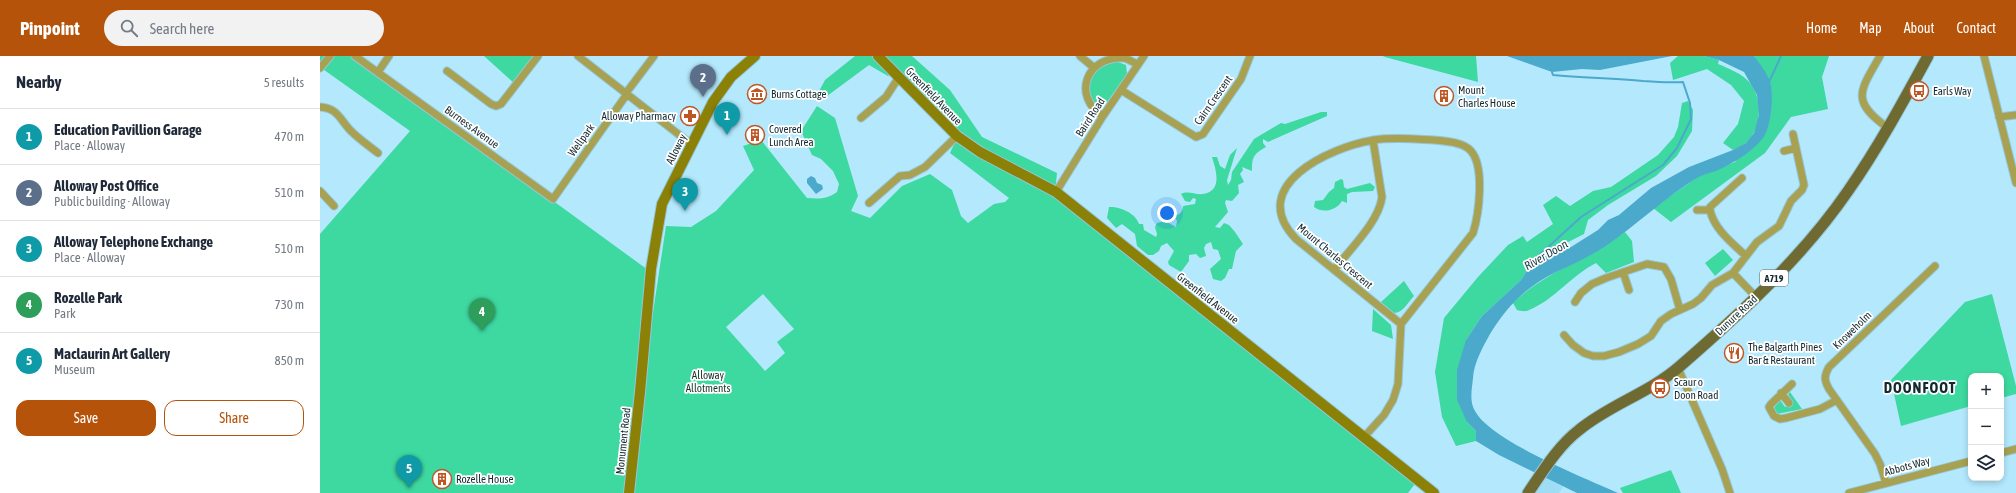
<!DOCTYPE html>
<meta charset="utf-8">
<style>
:root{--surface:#fff;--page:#f2f2f3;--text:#1f2937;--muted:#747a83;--line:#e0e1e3;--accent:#b45309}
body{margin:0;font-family:"Asap Condensed",sans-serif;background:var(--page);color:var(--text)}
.controls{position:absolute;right:12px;bottom:12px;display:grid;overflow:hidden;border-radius:8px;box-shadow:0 2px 6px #0003}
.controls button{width:36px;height:36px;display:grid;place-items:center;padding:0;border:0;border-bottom:1px solid var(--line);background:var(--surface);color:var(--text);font:20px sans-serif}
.you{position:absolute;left:847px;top:157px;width:14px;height:14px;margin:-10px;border:3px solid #fff;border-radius:50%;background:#1a73e8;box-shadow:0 0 0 6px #1a73e833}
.badge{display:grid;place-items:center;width:26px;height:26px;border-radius:50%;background:var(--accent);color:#fff;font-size:13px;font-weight:700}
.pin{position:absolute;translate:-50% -33px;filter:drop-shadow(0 1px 2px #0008)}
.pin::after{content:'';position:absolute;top:21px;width:14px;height:12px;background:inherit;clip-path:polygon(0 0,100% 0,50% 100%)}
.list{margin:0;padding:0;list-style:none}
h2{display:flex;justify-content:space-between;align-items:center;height:52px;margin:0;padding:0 16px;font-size:17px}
h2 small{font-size:13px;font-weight:400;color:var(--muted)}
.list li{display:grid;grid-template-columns:26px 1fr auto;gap:12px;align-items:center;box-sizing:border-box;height:56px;padding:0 16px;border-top:1px solid var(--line)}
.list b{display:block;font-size:15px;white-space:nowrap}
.list p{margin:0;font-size:13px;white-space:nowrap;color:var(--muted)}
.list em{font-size:13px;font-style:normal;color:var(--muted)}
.actions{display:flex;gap:8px;padding:12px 16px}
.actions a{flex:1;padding:9px 0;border:1px solid var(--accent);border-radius:12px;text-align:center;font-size:14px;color:var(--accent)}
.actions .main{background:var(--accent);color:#fff}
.icon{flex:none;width:22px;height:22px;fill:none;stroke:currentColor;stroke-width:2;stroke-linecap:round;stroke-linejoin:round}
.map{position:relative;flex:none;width:1696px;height:437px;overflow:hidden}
header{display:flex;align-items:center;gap:24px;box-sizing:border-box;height:56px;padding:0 20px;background:var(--accent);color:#fff}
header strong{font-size:19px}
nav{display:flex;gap:22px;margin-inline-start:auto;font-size:14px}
.search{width:280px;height:36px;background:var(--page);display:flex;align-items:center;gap:10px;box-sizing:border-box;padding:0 14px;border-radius:22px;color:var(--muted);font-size:15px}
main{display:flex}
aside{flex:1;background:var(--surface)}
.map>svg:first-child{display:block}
.built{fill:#9fddf5}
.green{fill:#3ed8a1;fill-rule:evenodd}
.water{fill:#4ba9cb}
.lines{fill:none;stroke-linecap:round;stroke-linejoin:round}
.stream{stroke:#4ba9cb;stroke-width:2}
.street-casing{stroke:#96c6d8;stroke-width:9}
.secondary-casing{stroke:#96c6d8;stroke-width:12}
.primary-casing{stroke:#96c6d8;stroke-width:13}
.street{stroke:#a8a151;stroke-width:7}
.secondary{stroke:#8b8107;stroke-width:10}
.primary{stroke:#6f6a32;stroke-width:11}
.labels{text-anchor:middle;stroke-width:3.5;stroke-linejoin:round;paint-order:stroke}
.shield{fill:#fff;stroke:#5a696e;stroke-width:1}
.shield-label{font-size:10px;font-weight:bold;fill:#132930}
.poi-label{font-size:11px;fill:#132930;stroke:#fff;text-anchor:start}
.street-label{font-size:11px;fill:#132930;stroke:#fff}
.park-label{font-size:11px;fill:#183327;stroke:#fff}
.water-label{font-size:12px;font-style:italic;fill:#1d3a44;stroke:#fff}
.district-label{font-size:15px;font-weight:bold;letter-spacing:1px;fill:#132930;stroke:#fff}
</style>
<header>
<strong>Pinpoint</strong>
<div class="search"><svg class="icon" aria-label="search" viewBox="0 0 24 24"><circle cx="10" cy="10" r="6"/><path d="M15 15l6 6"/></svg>Search here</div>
<nav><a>Home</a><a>Map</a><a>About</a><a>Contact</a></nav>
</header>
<main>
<aside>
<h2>Nearby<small>5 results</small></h2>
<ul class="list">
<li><span class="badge" style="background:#0f9aa8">1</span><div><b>Education Pavillion Garage</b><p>Place · Alloway</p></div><em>470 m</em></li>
<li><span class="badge" style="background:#5c6f8a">2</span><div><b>Alloway Post Office</b><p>Public building · Alloway</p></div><em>510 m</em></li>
<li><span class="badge" style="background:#0f9aa8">3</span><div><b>Alloway Telephone Exchange</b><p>Place · Alloway</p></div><em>510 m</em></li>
<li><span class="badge" style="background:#2e9e5b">4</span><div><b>Rozelle Park</b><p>Park</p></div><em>730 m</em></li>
<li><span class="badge" style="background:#0f9aa8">5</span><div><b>Maclaurin Art Gallery</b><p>Museum</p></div><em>850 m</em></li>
</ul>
<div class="actions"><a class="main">Save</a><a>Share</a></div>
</aside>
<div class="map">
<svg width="1696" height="437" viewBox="0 0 1696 437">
<rect width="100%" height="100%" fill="#b3e8fd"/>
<path class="built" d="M1223,420L1243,431L1239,437H1213Z"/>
<path class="green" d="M0,0H34L328,214L307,437H0V178L90,75L0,11Z
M164,0H218L195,28Z
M535,0H592L630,34L662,81L737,117L735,137L1098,424L1088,437H310L321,336L346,170L371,171L396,155L434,114L423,90L441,84L487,142C500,143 507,143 517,136L519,128L513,115L501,103L492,99L481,75L497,50L515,62L538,140L531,155L550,162L582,130L610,118L632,134L641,160L648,167L674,148L685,146L689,142L630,97L640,76L578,16L568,20L549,9L503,43L496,41L505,24ZM443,238L474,273L457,286L465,297L445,315L406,271Z
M1063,0H1156L1158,26L1065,1Z
M1358,0H1384L1399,4L1398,8C1408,12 1423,18 1430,27C1443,44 1442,72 1426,87C1422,90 1417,92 1413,94L1403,87L1418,68L1424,45L1411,29L1387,13L1353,24L1350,7Z
M1434,0H1509L1502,21L1508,53L1471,61L1445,97L1351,166L1333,152L1378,121L1415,106L1450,59V27Z
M795,5L806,9L807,18L787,46L782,49L776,48C765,35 769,25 776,13Z
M1368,45L1373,54L1372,75L1357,100L1336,120L1288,149L1268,164L1264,178L1215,203L1201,224L1162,260L1146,284L1147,366L1156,375V385L1136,390L1122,361L1115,316L1124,262L1158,221L1188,189L1203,180L1207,186L1233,168L1223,149L1236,140L1250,150L1273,135L1291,131L1338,99L1354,81L1358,71L1362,47Z
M1001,56H1007V60L948,86L943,83V87L946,91C933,98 932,102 932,115L922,111L923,114L920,118L924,126L918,129L919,137L912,145L906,144L905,147L908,156L895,171L900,172L904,167L909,169L915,176L923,188L916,195L912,213H909L905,222L901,225L893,223L890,213L901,203L898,194L893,193L891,186L886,188L884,192L886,200L880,202L876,198L869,199V205L861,216L849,209L848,206L854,195L847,187L841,190L839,195L833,199H828L817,190L815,178L802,168L796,172L787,162L789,151C799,150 816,157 819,168H823L824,174L836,181L837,178L835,171L837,167L845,165L856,171L857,165L854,160C859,159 863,156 863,150L875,148L876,143L873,142L870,146L865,145L861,138C868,134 875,139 883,138C903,135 896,114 892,101H897L900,110L905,113L910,99L917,92L907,124L908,129L911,124L912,116L934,83L961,67L965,68Z
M1021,123L1023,124L1024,131L1027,133L1050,127L1055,131L1053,135L1032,136L1027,138V147L1022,145C1017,154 1003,158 994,151L995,145L1003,144L1009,136L1014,132L1015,126Z
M1305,176L1312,185L1314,206L1286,217L1276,207C1252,219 1234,244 1209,254C1206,256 1201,255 1197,254L1193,247C1225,216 1269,202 1305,176Z
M1403,193L1413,204L1395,220L1385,207Z
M1084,225L1094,240C1088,246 1083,257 1074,257L1061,246Z
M1672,238L1696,330V338L1681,342V320H1651V350L1581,370L1571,324L1645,246Z
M1053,253L1071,269L1073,283L1052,275Z
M1470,336L1482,353L1457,358L1454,352L1460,344L1465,351L1472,346L1468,338Z
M1351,414L1361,437H1303L1300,432Z"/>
<path class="water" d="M1187,0H1352L1280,14L1262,13L1232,16Z
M1384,0H1434C1440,8 1447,17 1450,26C1454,39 1451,72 1443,82C1430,98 1413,107 1396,115C1389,117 1382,119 1377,122C1344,142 1318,168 1287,189C1271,200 1253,208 1236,216C1206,231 1187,250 1170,278C1163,291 1154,306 1153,322C1152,332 1149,346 1155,355C1171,385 1265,422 1298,437H1257L1179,399L1156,385V375L1147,366L1137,344V314L1146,284L1162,260L1201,224L1215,203L1251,191L1278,174L1288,164L1299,159L1331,132L1369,111L1413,94L1426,87L1434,77L1439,59L1437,39L1424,16L1399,4Z
M491,120L495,122L497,127L502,129L503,133L496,138L487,127V123Z"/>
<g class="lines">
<path class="stream" d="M1449,26L1461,0
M1215,203L1261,161L1343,109L1357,92L1371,63L1370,47L1363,26C1349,27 1336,26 1323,25C1293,22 1263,22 1233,19L1232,16"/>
<g class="street-casing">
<path id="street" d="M35,0L233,143L307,38
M258,0L371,88
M760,0L772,10
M1560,0C1540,35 1530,45 1568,72
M1664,0L1696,127
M0,12L10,0
M127,15L171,48L176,50L181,48L218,0
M58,16L69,0
M801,34L876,81L883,78L921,23L930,0
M306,37L334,0
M0,51C18,52 20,64 31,75C39,83 49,90 58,97
M783,60C752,41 765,0 804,2C809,3 813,7 818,8
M1679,61L1696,59
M541,62L566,41L579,21
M1464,95L1476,92
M0,135L14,150
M736,136L783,60L824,0
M549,147L580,120L590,119L605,111L637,80
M1377,154H1390V151L1422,122
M1390,154C1394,173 1412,187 1426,200
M1014,214C1029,194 1059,166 1062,141L1053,84
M1303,216L1309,234
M1413,217L1436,241
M1255,246L1261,237L1272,228L1286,222L1327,208L1344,211L1351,223L1360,254
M1244,279L1253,289L1264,297L1273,300H1284L1299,296L1318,288L1331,280L1341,265L1351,258L1373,248L1381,242L1392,229L1413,217L1437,186L1459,170L1471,145L1482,134L1484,129L1473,78
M1358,312L1402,413L1410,437
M1472,328L1451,348L1449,351L1454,360L1460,363L1466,362L1500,353L1517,344
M1461,337L1469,347
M1044,381L1064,359L1073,344L1078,328L1081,268L1153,177C1159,158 1165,111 1151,95C1144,86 1125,85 1114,84C1094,83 1074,81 1054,84C1010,91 925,130 976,183L1081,268
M1681,397L1696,393
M1566,427L1560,408L1555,398L1509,333C1504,324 1504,320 1509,311L1615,210
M1529,437L1651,405"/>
</g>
<g class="secondary-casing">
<path id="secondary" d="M558,0L637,80L660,96L736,136L1114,437
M309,437L320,336L331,213L342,148L393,46L411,21L435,0"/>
</g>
<g class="primary-casing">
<path id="primary" d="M1208,437C1223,415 1238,390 1259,374C1289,349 1329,337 1359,311C1420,258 1482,202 1528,135C1558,92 1583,46 1608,0"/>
</g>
<use href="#street" class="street"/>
<use href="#secondary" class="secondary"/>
<use href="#primary" class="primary"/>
</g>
<defs>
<g id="bus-ring" transform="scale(1)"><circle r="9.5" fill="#fff" stroke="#bd5826" stroke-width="1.5"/><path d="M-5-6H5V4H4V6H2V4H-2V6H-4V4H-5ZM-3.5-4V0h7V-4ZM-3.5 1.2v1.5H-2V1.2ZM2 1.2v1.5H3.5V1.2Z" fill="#bd5826"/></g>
<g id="museum-ring" transform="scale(1)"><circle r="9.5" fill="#fff" stroke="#bd5826" stroke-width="1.5"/><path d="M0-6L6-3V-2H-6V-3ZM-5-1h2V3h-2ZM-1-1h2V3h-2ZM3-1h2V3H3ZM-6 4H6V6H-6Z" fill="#bd5826"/></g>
<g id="building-ring" transform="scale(1)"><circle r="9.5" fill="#fff" stroke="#bd5826" stroke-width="1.5"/><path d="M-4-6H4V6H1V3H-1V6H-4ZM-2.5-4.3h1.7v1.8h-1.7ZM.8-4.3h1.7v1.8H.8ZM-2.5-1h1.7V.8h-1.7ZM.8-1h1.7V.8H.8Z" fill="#bd5826"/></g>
<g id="pharmacy-ring" transform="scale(1)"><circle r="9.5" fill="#fff" stroke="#bd5826" stroke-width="1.5"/><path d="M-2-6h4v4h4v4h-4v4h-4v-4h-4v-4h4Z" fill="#bd5826"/></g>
<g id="restaurant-ring" transform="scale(1)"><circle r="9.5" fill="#fff" stroke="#bd5826" stroke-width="1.5"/><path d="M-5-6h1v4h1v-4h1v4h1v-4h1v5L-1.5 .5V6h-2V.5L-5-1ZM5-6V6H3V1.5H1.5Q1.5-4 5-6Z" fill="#bd5826"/></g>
</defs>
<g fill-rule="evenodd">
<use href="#bus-ring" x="1599" y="35"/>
<use href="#museum-ring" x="437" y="38"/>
<use href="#building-ring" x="1124" y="40"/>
<use href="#pharmacy-ring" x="370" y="60"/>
<use href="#building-ring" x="435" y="79"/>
<use href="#restaurant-ring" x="1414" y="297"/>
<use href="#bus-ring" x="1340" y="332"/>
<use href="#building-ring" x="122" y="423"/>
</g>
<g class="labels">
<rect class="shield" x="1440" y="214" width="28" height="16" rx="3"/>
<g class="shield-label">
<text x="1454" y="226">A719</text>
</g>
<g class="poi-label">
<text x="1138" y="38">Mount<tspan x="1138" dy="13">Charles House</tspan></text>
<text x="1613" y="39">Earls Way</text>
<text x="451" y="42">Burns Cottage</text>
<text x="356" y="64" text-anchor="end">Alloway Pharmacy</text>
<text x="449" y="77">Covered<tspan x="449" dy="13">Lunch Area</tspan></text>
<text x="1428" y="295">The Balgarth Pines<tspan x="1428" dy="13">Bar &amp; Restaurant</tspan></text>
<text x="1354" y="330">Scaur o<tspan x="1354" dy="13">Doon Road</tspan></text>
<text x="136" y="427">Rozelle House</text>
</g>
<g class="street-label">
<text transform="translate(614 40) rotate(46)" y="4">Greenfield Avenue</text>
<text transform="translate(893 44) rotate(-55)" y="4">Cairn Crescent</text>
<text transform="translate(770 61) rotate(-57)" y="4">Baird Road</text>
<text transform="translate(152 71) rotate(36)" y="4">Burness Avenue</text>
<text transform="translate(261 84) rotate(-54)" y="4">Wellpark</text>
<text transform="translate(356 93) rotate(-63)" y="4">Alloway</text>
<text transform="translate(1015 200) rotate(40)" y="4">Mount Charles Crescent</text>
<text transform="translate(888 242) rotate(38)" y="4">Greenfield Avenue</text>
<text transform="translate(1416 259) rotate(-43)" y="4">Dunure Road</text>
<text transform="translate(1532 274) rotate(-44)" y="4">Knoweholm</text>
<text transform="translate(303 385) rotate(-84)" y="4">Monument Road</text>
<text transform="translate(1587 410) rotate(-15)" y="4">Abbots Way</text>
</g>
<g class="park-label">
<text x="388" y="323">Alloway<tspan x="388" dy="13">Allotments</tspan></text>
</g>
<g class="water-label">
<text transform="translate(1226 199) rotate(-30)" y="4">River Doon</text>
</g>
<g class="district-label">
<text x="1600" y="337">DOONFOOT</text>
</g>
</g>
</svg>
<div class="controls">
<button>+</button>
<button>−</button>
<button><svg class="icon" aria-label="layers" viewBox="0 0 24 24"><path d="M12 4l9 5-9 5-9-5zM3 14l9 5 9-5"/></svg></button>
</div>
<div class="you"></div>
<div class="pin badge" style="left:407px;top:79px;background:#0f9aa8">1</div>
<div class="pin badge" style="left:383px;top:41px;background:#5c6f8a">2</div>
<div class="pin badge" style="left:365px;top:155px;background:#0f9aa8">3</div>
<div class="pin badge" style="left:162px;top:275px;background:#2e9e5b">4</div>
<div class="pin badge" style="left:89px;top:432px;background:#0f9aa8">5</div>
</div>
</main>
